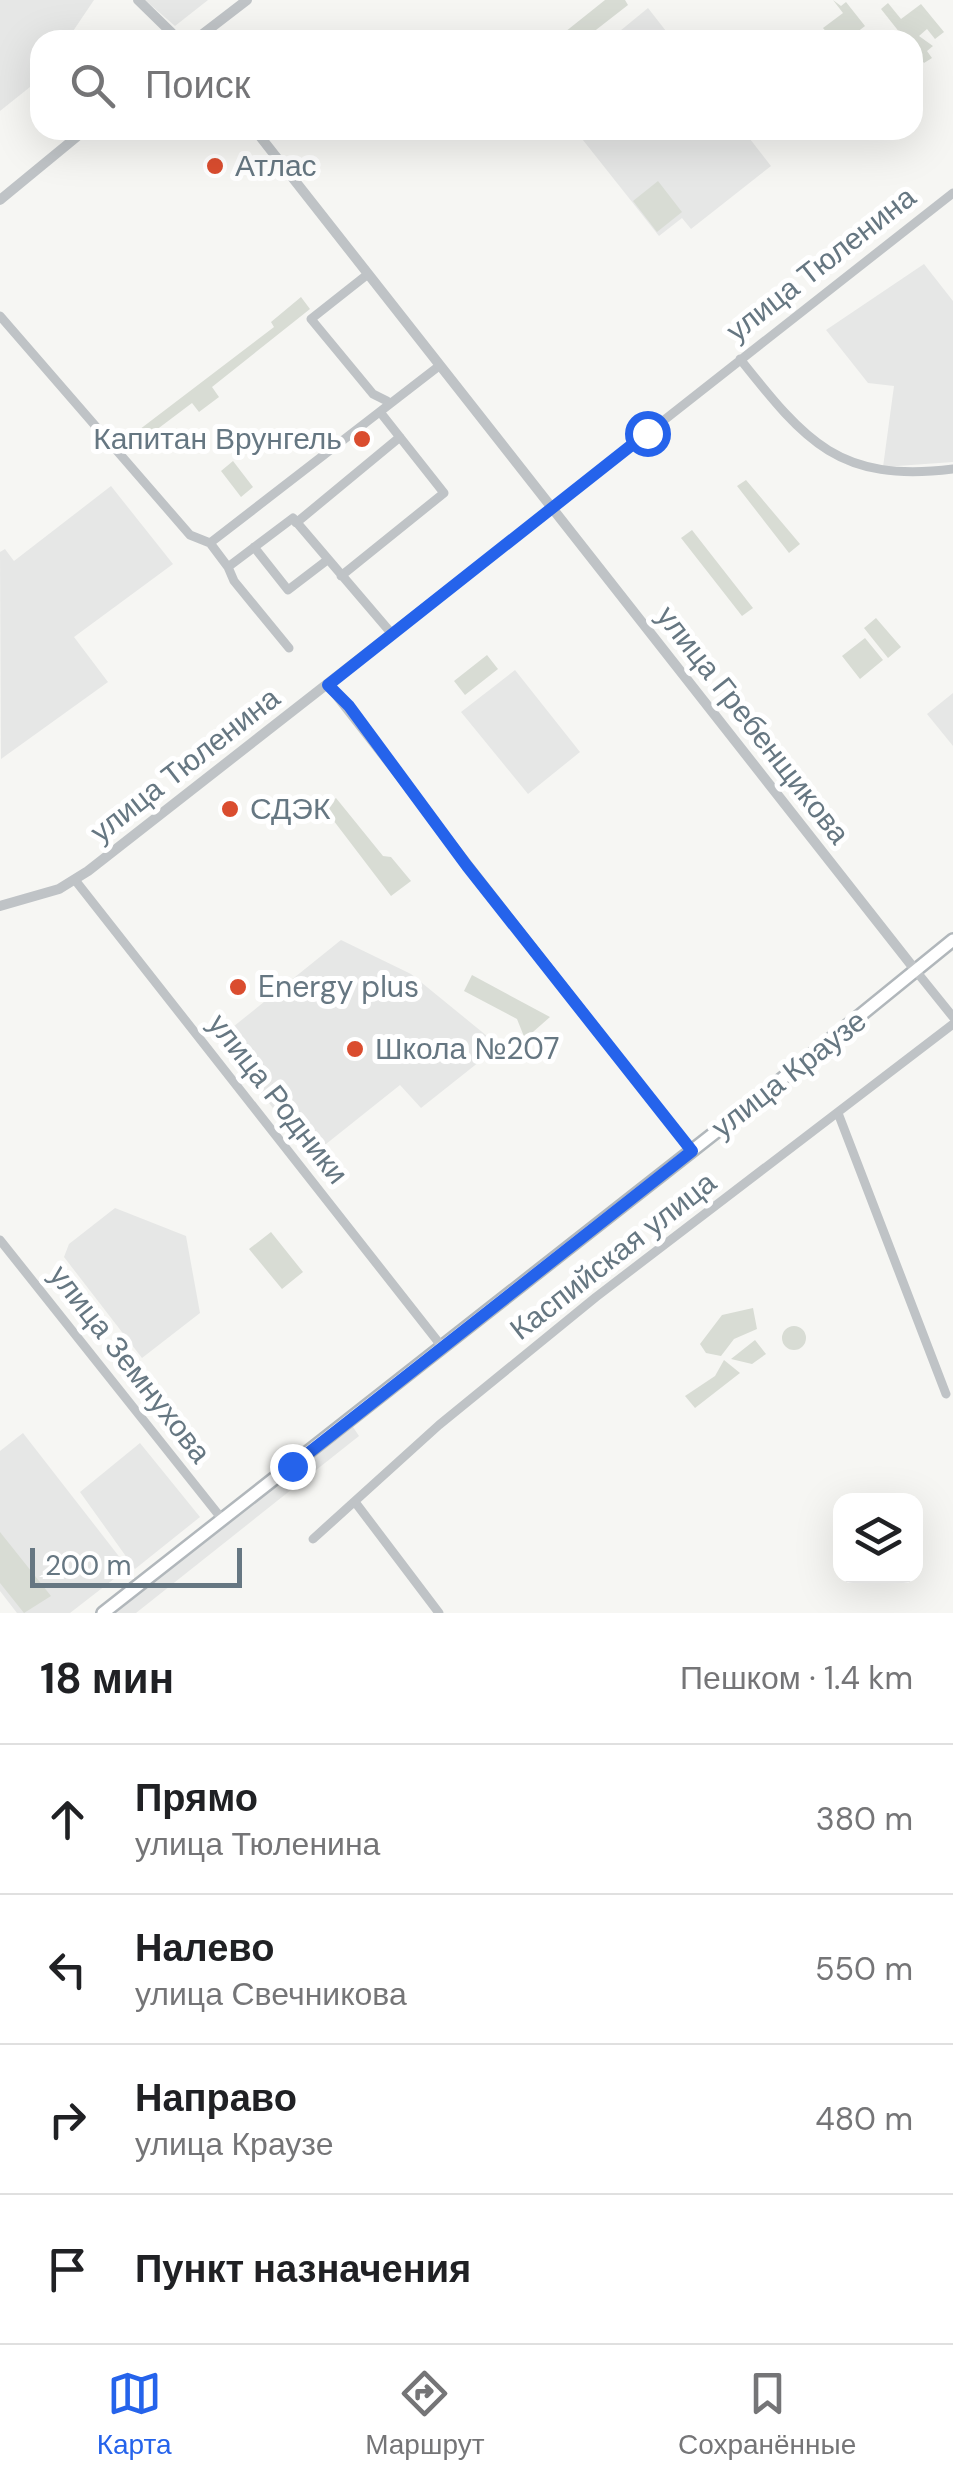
<!DOCTYPE html>
<html lang="ru">
<meta charset="utf-8">
<style>
:root{--surface:#fff;--page:#f2f2f2;--text:#202124;--muted:#757577;--line:#e0e0e0;--accent:#2563eb}
body{margin:0;font-family:"DM Sans",sans-serif;background:var(--page);color:var(--text)}
.controls{position:absolute;right:30px;bottom:30px;display:grid;overflow:hidden;border-radius:20px;box-shadow:0 10px 40px #0002}
.controls button{width:90px;height:90px;display:grid;place-items:center;padding:0;border:0;border-bottom:2px solid var(--line);background:var(--surface);color:var(--text);font:50px sans-serif}
.scale{position:absolute;left:30px;bottom:25px;width:212px;box-sizing:border-box;padding-left:10px;border:5px solid #667782;border-top:0;font-size:28px;line-height:35px;white-space:nowrap;color:#667782;-webkit-text-stroke:8px #fff;paint-order:stroke}
.stop{position:absolute;width:30px;height:30px;margin:-22px;border:8px solid #2563eb;border-radius:50%;background:#fff}
.stop.end{background:#2563eb;border-color:#fff;box-shadow:0 2px 10px #0008}
.list{margin:0;padding:0;list-style:none}
h2{display:flex;justify-content:space-between;align-items:center;height:130px;margin:0;padding:0 40px;font-size:42px}
h2 small{font-size:32px;font-weight:400;color:var(--muted)}
.list li{display:grid;grid-template-columns:65px 1fr auto;gap:30px;align-items:center;box-sizing:border-box;height:150px;padding:0 40px;border-top:2px solid var(--line)}
.list b{display:block;font-size:38px;white-space:nowrap}
.list p{margin:0;font-size:32px;white-space:nowrap;color:var(--muted)}
.list em{font-size:32px;font-style:normal;color:var(--muted)}
.icon{flex:none;width:55px;height:55px;fill:none;stroke:currentColor;stroke-width:2;stroke-linecap:round;stroke-linejoin:round}
.map{position:relative;flex:none;width:953px;height:1613px;overflow:hidden}
.search{position:absolute;background:var(--surface);box-shadow:0 10px 40px #0002;left:30px;right:30px;top:30px;height:110px;display:flex;align-items:center;gap:25px;box-sizing:border-box;padding:0 35px;border-radius:30px;color:var(--muted);font-size:38px}
.sheet{height:730px;background:var(--surface)}
nav{display:flex;justify-content:space-around;align-items:center;box-sizing:border-box;height:140px;border-top:2px solid var(--line);background:var(--surface);font-size:28px;color:var(--muted)}
nav a{display:grid;justify-items:center;gap:5px}
nav .on{color:var(--accent)}
.map>svg:first-child{display:block}
.built{fill:#e6e7e6}
.green{fill:#d8dcd4}
.lines{fill:none;stroke-linecap:round;stroke-linejoin:round}
.secondary-casing{stroke:#b1b7bb;stroke-width:16}
.minor{stroke:#bfc3c6;stroke-width:9}
.tertiary{stroke:#bfc3c6;stroke-width:10}
.secondary{stroke:#fff;stroke-width:11}
.route{stroke:#2563eb;stroke-width:12}
.poi-dot{fill:#da4d2f;stroke:#fff;stroke-width:4}
.labels{text-anchor:middle;stroke-width:10;stroke-linejoin:round;paint-order:stroke}
.poi-label{font-size:30px;fill:#667782;stroke:#fff;text-anchor:start}
.street-label{font-size:30px;fill:#667782;stroke:#fff}
</style>
<div class="map">
<svg width="953" height="1613" viewBox="0 0 953 1613">
<rect width="100%" height="100%" fill="#f6f6f3"/>
<path class="built" d="M0,0H94L67,40H40V79L0,111Z
M145,0H208L175,26Z
M648,8L673,40H609Z
M575,130H743L771,166L691,229L682,218L659,236Z
M924,264L953,301V462L883,467L894,386L868,383L826,330Z
M111,486L173,564L74,637L108,682L1,759L0,552L5,549L14,561Z
M515,670L580,752L528,794L461,712Z
M953,693V746L927,714Z
M341,940L411,974L487,1036L484,1058L421,1108L400,1085L311,1156L218,1039Z
M115,1208L186,1236L200,1313L142,1358L64,1257L69,1244Z
M351,1424L359,1436L136,1613H113Z
M23,1433L128,1568L70,1613H17L0,1591V1451Z
M140,1443L200,1517L135,1569L80,1492Z"/>
<path class="green" d="M605,0H625L628,5L583,40H555Z
M833,0L841,6L846,2L865,26L856,33L862,40H833L823,28L843,13Z
M888,3L901,19L921,4L944,32L935,39L927,29L919,36L933,46L927,51L932,58L924,63L913,49V40L904,38L881,9Z
M658,181L682,212L657,232L633,201Z
M301,297L310,309L212,387L219,397L199,412L192,403L135,446L131,436L274,327L271,322Z
M233,461L253,487L241,497L221,471Z
M746,480L800,544L789,553L737,486Z
M692,530L753,608L742,616L681,538Z
M876,618L901,647L888,658L864,628Z
M865,638L883,660L860,679L842,656Z
M487,655L498,669L465,695L454,681Z
M336,798L383,856L391,857L411,881L391,896L324,808Z
M472,975L550,1017L525,1039L517,1019L464,991Z
M271,1232L303,1272L282,1289L249,1249Z
M753,1308L757,1329L734,1339L721,1356L706,1353L700,1344L722,1315Z
M782 1338a12 12 0 1 1 24 0a12 12 0 1 1-24 0Z
M755,1340L766,1354L752,1364L731,1359Z
M724,1360L740,1373L695,1408L685,1396L715,1376Z
M0,1532L51,1596L24,1613L0,1583Z"/>
<g class="lines">
<g class="secondary-casing">
<path id="secondary" d="M103,1613L745,1109L953,940"/>
</g>
<path class="minor" d="M368,274L311,319L373,394L387,401
M0,316L190,535L210,543L228,567L293,518L392,634
M740,359C806,442 839,483 953,469
M551,509L953,193
M296,523L400,437
M210,543L439,366
M254,547L288,590L326,561
M228,567L234,581L289,648
M341,576L444,493L380,412
M328,685L692,1151
M75,880L443,1348
M916,971L953,1017
M838,1113L946,1394
M0,1240L222,1519
M355,1502L439,1613
M313,1539L439,1425L596,1297L953,1024"/>
<path class="tertiary" d="M138,0L179,40
M195,40L247,0
M255,130L916,971
M0,200L85,130
M0,906L59,889L88,871L551,509"/>
<use href="#secondary" class="secondary"/>
</g>
<g class="lines">
<path class="route" d="M292,1466L692,1151L467,866L349,706L328,685L647,433"/>
</g>
<g class="poi-dot">
<circle cx="215" cy="166" r="10"/>
<circle cx="362" cy="439" r="10"/>
<circle cx="230" cy="809" r="10"/>
<circle cx="238" cy="987" r="10"/>
<circle cx="355" cy="1049" r="10"/>
</g>
<g class="labels">
<g class="poi-label">
<text x="235" y="176">Атлас</text>
<text x="342" y="449" text-anchor="end">Капитан Врунгель</text>
<text x="250" y="819">СДЭК</text>
<text x="258" y="997">Energy plus</text>
<text x="375" y="1059">Школа №207</text>
</g>
<g class="street-label">
<text transform="translate(821 264) rotate(-38)" y="10">улица Тюленина</text>
<text transform="translate(753 725) rotate(52)" y="10">улица Гребенщикова</text>
<text transform="translate(185 765) rotate(-38)" y="10">улица Тюленина</text>
<text transform="translate(789 1074) rotate(-38)" y="10">улица Краузе</text>
<text transform="translate(278 1099) rotate(52)" y="10">улица Родники</text>
<text transform="translate(613 1256) rotate(-38)" y="10">Каспийская улица</text>
<text transform="translate(130 1364) rotate(52)" y="10">улица Земнухова</text>
</g>
</g>
</svg>
<div class="controls">
<button><svg class="icon" aria-label="layers" viewBox="0 0 24 24"><path d="M12 4l9 5-9 5-9-5zM3 14l9 5 9-5"/></svg></button>
</div>
<div class="scale">200 m</div>
<div class="stop" style="left:647px;top:433px"></div>
<div class="stop end" style="left:292px;top:1466px"></div>
<div class="search"><svg class="icon" aria-label="search" viewBox="0 0 24 24"><circle cx="10" cy="10" r="6"/><path d="M15 15l6 6"/></svg>Поиск</div>
</div>
<section class="sheet">
<h2>18 мин<small>Пешком · 1.4 km</small></h2>
<ul class="list">
<li><svg class="icon" aria-label="ahead" viewBox="0 0 24 24"><path d="M12 20V5M6 11l6-6 6 6"/></svg><div><b>Прямо</b><p>улица Тюленина</p></div><em>380 m</em></li>
<li><svg class="icon" aria-label="left" viewBox="0 0 24 24"><path d="M17 20v-9H6M10 6l-5 5 5 5"/></svg><div><b>Налево</b><p>улица Свечникова</p></div><em>550 m</em></li>
<li><svg class="icon" aria-label="right" viewBox="0 0 24 24"><path d="M7 20v-9h11M14 6l5 5-5 5"/></svg><div><b>Направо</b><p>улица Краузе</p></div><em>480 m</em></li>
<li><svg class="icon" aria-label="arrive" viewBox="0 0 24 24"><path d="M6 21V4h12l-3 4 3 4H6"/></svg><div><b>Пункт назначения</b></div></li>
</ul>
</section>
<nav>
<a class="on"><svg class="icon" aria-label="map" viewBox="0 0 24 24"><path d="M3 6l6-2 6 2 6-2v14l-6 2-6-2-6 2zM9 4v14M15 6v14"/></svg>Карта</a>
<a><svg class="icon" aria-label="directions" viewBox="0 0 24 24"><path d="M12 3l9 9-9 9-9-9zM9 14v-3h6M13 9l2 2-2 2"/></svg>Маршрут</a>
<a><svg class="icon" aria-label="saved" viewBox="0 0 24 24"><path d="M7 4h10v16l-5-4-5 4z"/></svg>Сохранённые</a>
</nav>
